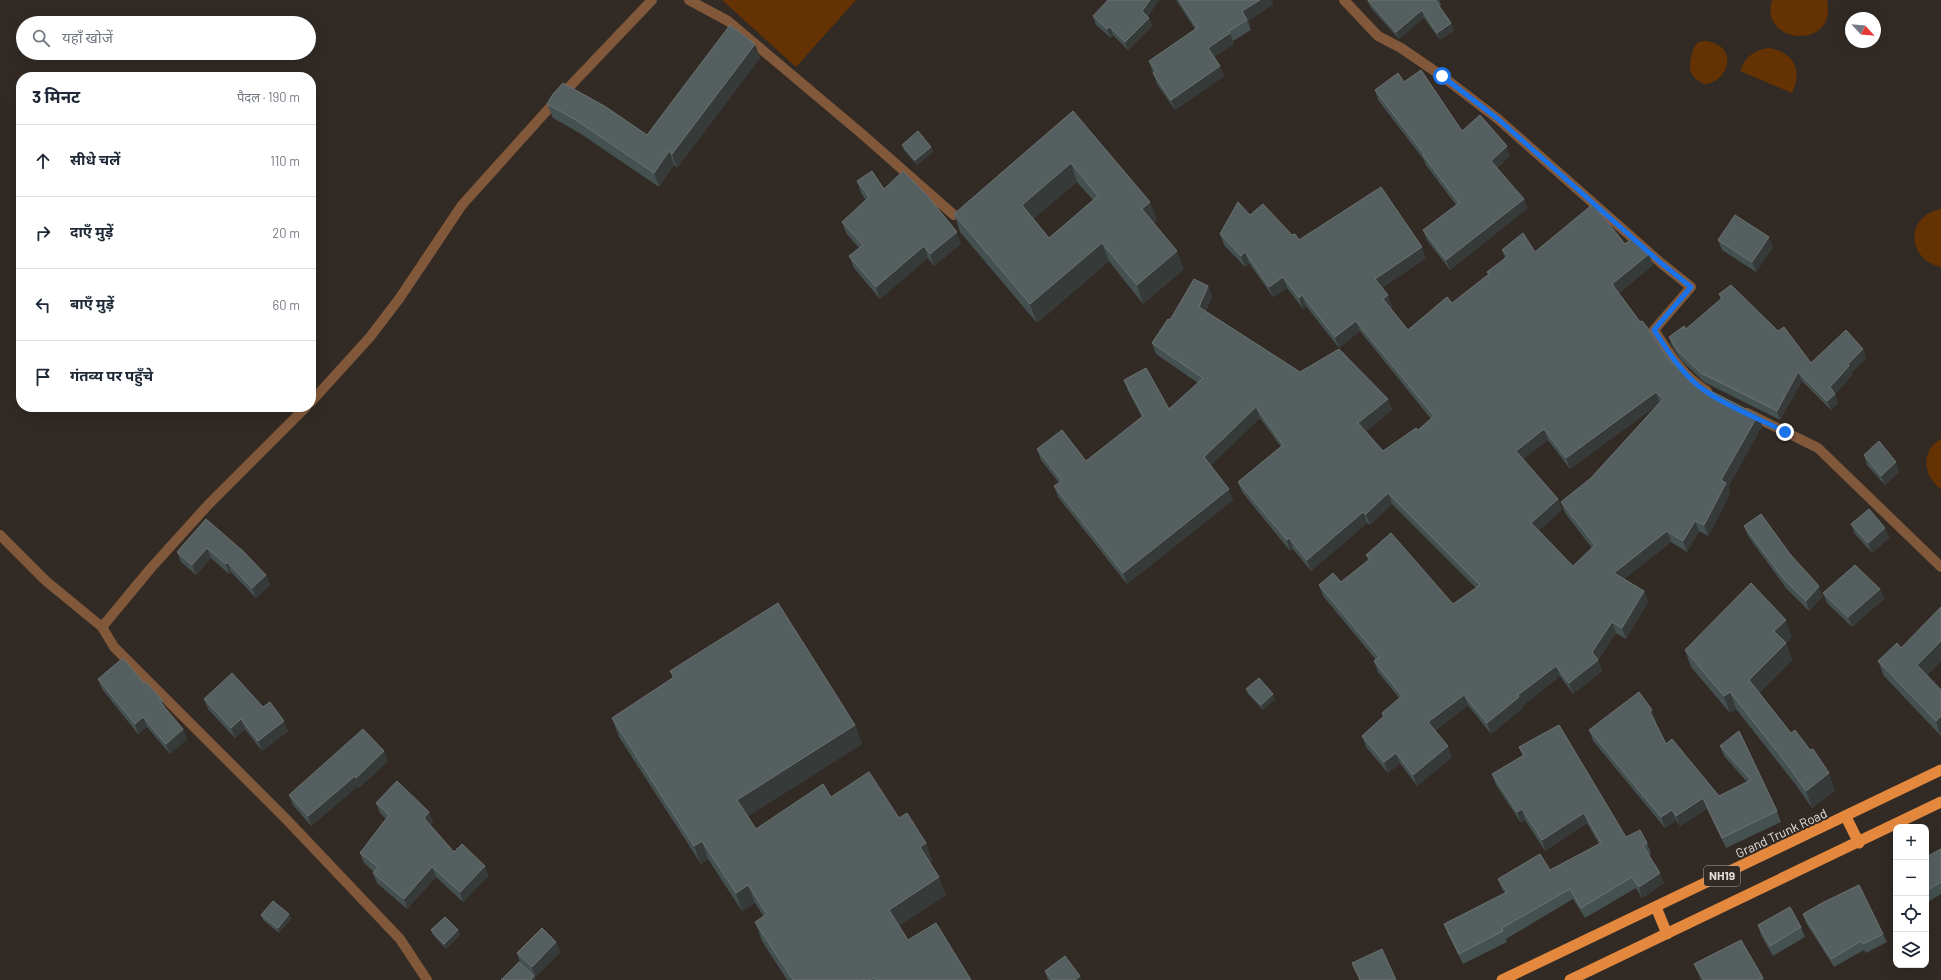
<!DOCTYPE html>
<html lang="hi">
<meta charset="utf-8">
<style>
:root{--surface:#fff;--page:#f6f6f7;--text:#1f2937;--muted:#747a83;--line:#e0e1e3}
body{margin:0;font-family:Barlow,"Noto Sans Devanagari",sans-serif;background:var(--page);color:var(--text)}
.controls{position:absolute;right:12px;bottom:12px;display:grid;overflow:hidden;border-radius:8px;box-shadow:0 4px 16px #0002}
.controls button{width:36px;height:36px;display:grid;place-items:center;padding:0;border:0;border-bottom:1px solid var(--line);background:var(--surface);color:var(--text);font:20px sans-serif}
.compass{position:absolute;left:1845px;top:12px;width:36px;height:36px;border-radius:50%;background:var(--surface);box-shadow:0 4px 16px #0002;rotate:116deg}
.stop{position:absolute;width:12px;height:12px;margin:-9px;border:3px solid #1a73e8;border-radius:50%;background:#fff}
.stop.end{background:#1a73e8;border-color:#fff;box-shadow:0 1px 4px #0008}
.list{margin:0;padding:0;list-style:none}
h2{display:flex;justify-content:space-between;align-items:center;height:52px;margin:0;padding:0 16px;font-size:17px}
h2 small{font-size:13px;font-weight:400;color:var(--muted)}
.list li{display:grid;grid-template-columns:26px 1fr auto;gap:12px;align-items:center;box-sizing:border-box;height:72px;padding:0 16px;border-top:1px solid var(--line)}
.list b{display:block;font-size:15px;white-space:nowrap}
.list em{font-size:13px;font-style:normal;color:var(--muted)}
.icon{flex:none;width:22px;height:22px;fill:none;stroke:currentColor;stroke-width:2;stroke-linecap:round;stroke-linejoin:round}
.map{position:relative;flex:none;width:1941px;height:980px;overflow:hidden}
.search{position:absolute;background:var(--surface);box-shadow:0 4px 16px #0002;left:16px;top:16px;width:300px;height:44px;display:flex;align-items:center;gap:10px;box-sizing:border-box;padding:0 14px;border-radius:22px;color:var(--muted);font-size:15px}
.panel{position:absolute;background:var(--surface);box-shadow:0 4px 16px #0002;left:16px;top:72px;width:300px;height:340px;border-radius:16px}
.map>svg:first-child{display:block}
.green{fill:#643203}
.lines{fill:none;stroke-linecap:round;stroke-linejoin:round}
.minor{stroke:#81583a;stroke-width:10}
.trunk{stroke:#e4883e;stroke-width:11}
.wall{fill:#455050;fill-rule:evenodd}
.shaded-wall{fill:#363a38}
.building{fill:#565f5f;stroke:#6b7272;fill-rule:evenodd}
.route{stroke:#1a73e8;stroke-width:5}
.labels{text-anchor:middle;stroke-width:4;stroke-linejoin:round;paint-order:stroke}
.shield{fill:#322a24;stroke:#aca7a2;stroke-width:1}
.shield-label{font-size:12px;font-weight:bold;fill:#e1dcd8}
.street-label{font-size:13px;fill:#e1dcd8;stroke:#322a24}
</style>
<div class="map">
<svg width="1941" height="980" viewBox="0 0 1941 980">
<rect width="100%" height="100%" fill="#322a24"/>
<path class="green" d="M722,0H856L796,67Z
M1772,0H1827C1838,52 1758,44 1772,0Z
M1708,41C1714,43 1720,45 1724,50C1734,64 1720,84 1704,84C1699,81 1693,78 1691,72C1688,65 1692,46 1699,42C1701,41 1705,41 1708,41Z
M1769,48C1794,52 1803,71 1792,93L1740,71C1746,56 1754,50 1769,48Z
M1941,209V267C1906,259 1905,216 1941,209Z
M1941,439V489C1923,477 1920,450 1941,439Z"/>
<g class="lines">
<path class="minor" d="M689,0L728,21L862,134L954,215
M1344,0L1378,36L1401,48L1442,76L1498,119L1661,263L1691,287L1654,330C1668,352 1683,377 1707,391
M311,402L370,337L399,299L462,205L552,105L652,0
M1747,413L1818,448L1941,567
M0,535L46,581L102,627L114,647L287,820L400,939L427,980
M102,627L151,568L208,505L306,407"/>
<path class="trunk" d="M1846,817L1859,843
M1656,907L1667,934
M1502,980L1941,770
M1570,980L1941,802"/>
</g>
<path class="wall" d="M1159,0L1148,16L1149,18L1152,26L1128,50L1113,35L1111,38L1096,25L1093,16Z
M1176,0H1272L1273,4L1248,21L1251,30L1233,41L1234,44L1214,57L1224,76L1175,110L1157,84L1149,61L1195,29Z
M1367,0H1439L1441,5L1439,6L1451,23L1454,31L1440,40L1424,18L1399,39L1371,8Z
M755,44L760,58L677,168L674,165L659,187L581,134L553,118L547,104L647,135Z
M1404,82L1462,131L1510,156L1497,168L1528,208L1450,270L1427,240L1423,230L1456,205L1426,165L1424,160L1378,100L1375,90Z
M1073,111L1157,220L1153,223L1184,269L1143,304L1109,261L1037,323L960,232L954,214ZM1077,182L1093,200L1049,238L1033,219Z
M902,145L931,147L933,152L917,165L904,150Z
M857,181L884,189L961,244L934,266L928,258L880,299L854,268L849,256L859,248L846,233L842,222L866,200L861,193Z
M1250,215L1292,235L1299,240L1426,258L1382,288L1392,306L1390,308L1408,330L1452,303L1488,275L1487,272L1505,258L1502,250L1535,252L1625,244L1649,254L1653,265L1619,293L1667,357L1693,382L1758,415L1762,426L1728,487L1730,494L1708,536L1699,531L1687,552L1671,542L1624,579L1644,591L1648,602L1626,639L1616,633L1598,660L1602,671L1573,694L1560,676L1522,706L1523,708L1491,734L1468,705L1435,731L1452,757L1417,786L1400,763L1388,773L1366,747L1362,736L1383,717L1382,713L1399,698L1378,672L1374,661L1376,660L1323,596L1319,585L1341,582L1368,560L1366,555L1453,604L1476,588L1392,504L1370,525L1367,523L1311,571L1293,549L1290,551L1242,492L1238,482L1281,447L1260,418L1211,465L1233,500L1127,584L1058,497L1054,486L1059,483L1041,460L1037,449L1086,461L1142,417L1128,391L1124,380L1169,409L1198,383L1156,354L1152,343L1170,320L1208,286L1212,296L1206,311L1300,372L1388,399L1392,410L1366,431L1383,451L1418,430L1431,419L1360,331L1339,348L1306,306L1303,309L1287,288L1273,297L1249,263L1245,267L1224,245L1220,234ZM1656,406L1591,478L1561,502L1565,513L1592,548L1573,566L1539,530L1562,510L1558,499L1523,459L1548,440L1570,469Z
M1718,240L1773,247L1756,272L1722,250Z
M1719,294L1811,363L1863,349L1866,358L1851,373L1852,375L1835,394L1838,403L1831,410L1802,381L1780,420L1704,382L1681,360L1672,346L1669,337L1686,329L1721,299Z
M1864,455L1899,472L1885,485L1867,465Z
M206,519L266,575L270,585L256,598L231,572L229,574L211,558L196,575L181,562L177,552Z
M1851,524L1885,528L1889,538L1872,553L1855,534Z
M1744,526L1790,554L1823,596L1809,611L1786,588L1748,536Z
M1880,589L1884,599L1852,627L1827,603L1823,593Z
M1941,607V661L1927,675L1941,690V736L1884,676L1878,661L1901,648Z
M1792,637L1786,643L1792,660L1759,693L1835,790L1812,808L1796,785L1736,709L1730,713L1691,667L1685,650Z
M670,671L855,725L862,744L748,816L756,829L831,797L899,818L926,843L932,861L930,863L946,895L899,926L908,940L971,980H787L762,941L755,922L764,917L755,903L742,911L708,859L701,864L619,737L612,718L673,678Z
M98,679L165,708L183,729L187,739L170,754L147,727L138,734L102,689Z
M1246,689L1273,694L1275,699L1263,710L1248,694Z
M204,699L263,707L288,731L262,751L245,729L235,738L208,709Z
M1656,720L1655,721L1666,744L1719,796L1747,782L1724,756L1720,746L1739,731L1777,811L1781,822L1726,848L1707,809L1680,826L1676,820L1665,828L1593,741L1589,730Z
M1519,747L1626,837L1647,843L1651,854L1649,855L1664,883L1642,898L1636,888L1585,918L1573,899L1506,939L1507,942L1463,964L1448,934L1444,924L1505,893L1502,889L1498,879L1550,870L1599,844L1587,823L1545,851L1525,820L1521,823L1496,785L1492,774L1523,756Z
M388,761L359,788L358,786L311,826L293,805L289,795Z
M376,803L429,812L433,822L430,825L454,852L485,866L488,876L463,902L436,877L407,909L377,883L373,873L374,872L364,863L360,853L386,819L380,813Z
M1941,849V894L1928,902L1926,898V857Z
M289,914L291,919L279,933L263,920L261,915Z
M1803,914L1883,934L1887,942L1866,953L1864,950L1834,967L1806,923Z
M1758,925L1801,927L1805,937L1773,956L1761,935Z
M431,930H458L460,935L446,949L433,935Z
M556,942L560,952L535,977L520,963L517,953Z
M1694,964L1763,978L1764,980H1701Z
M1045,971L1082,980H1048Z"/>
<path class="shaded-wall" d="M1150,0H1159L1145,19L1142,11Z
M1260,0H1272L1273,4L1248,21L1242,11Z
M1422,10L1424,18L1399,39L1396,32Z
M1149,18L1152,26L1128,50L1125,42Z
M1451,23L1454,31L1440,40L1437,33Z
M1110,27L1113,35L1111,38L1107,29Z
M1230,33L1234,44L1212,59L1208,48Z
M755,44L760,58L677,168L672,154Z
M1220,66L1224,76L1175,110L1171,100Z
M1507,146L1510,156L1494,170L1491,161Z
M931,147L933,152L917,165L915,160Z
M669,151L674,165L659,187L654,173Z
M1071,163L1077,182L1028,223L1022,205Z
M1524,199L1528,208L1450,270L1446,260Z
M1150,202L1157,220L1148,228L1142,209Z
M957,232L961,244L934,266L930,254Z
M1769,237L1773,247L1756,272L1752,262Z
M1102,243L1109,261L1037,323L1030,304Z
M924,246L928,258L880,299L876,287Z
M1422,247L1426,258L1379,290L1375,279Z
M1177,251L1184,269L1143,304L1137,285Z
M1245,252L1249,263L1245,267L1241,256Z
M1649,254L1653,265L1616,295L1612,284Z
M1283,277L1287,288L1273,297L1269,287Z
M1208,286L1212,296L1202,318L1199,307Z
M1302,295L1306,306L1303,309L1299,298Z
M1388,295L1392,306L1387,310L1383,299Z
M1356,321L1360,331L1339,348L1335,337Z
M1863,349L1866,358L1851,373L1852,375L1835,394L1838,403L1831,410L1827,401L1830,387L1848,364Z
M1798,372L1802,381L1780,420L1777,411Z
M1656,392L1660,403L1570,469L1566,458Z
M1388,399L1392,410L1362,434L1358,423Z
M1256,407L1260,418L1208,468L1204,457Z
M1758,415L1762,426L1728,487L1730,494L1708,536L1704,525L1721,480Z
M1544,429L1548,440L1520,462L1516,451Z
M1896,462L1899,472L1885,485L1881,476Z
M1229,489L1233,500L1127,584L1123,573Z
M1388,493L1392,504L1370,525L1366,514Z
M1558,499L1562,510L1535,533L1531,523Z
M1363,512L1367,523L1311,571L1307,560Z
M1695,521L1699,531L1687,552L1683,541Z
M1885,528L1889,538L1872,553L1868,543Z
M1667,531L1671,542L1618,584L1614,573Z
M1289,538L1293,549L1290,551L1287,540Z
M207,548L211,558L196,575L192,565Z
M227,562L231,572L229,574L226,564Z
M266,575L270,585L256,598L252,588Z
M1819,586L1823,596L1809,611L1806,601Z
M1880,589L1884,599L1852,627L1848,617Z
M1644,591L1648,602L1626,639L1622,628Z
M1786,620L1792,637L1786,643L1792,660L1755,697L1749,680L1774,631Z
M1612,622L1616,633L1597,661L1598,660L1602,671L1573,694L1569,683L1592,652Z
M1941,641V661L1923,680L1917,665Z
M1556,666L1560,676L1522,706L1523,708L1491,734L1487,723L1518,695Z
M1730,692L1736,709L1730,713L1724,696Z
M1273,694L1275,699L1263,710L1261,705Z
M1464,695L1468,705L1432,733L1428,722Z
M163,701L166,711L161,703Z
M1652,710L1656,720L1654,722L1650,712Z
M1941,716V736L1936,721Z
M143,717L147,727L138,734L135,724Z
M241,719L245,729L235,738L231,728Z
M284,721L288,731L262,751L258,741Z
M855,725L862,744L744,819L737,800Z
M183,729L187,739L170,754L166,744Z
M1448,746L1452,757L1417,786L1413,775Z
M384,751L388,761L359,788L356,778Z
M1396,753L1400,763L1388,773L1384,762Z
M1829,773L1835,790L1812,808L1806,791Z
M355,776L358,786L311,826L308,816Z
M1703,798L1707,809L1680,826L1676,816Z
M1522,809L1525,820L1521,823L1517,812Z
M1672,810L1676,820L1665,828L1661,817Z
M429,812L433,822L427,828L424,818Z
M1584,813L1587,823L1545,851L1542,840Z
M702,841L708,859L701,864L694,846Z
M926,843L932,861L926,865L920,847Z
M485,866L488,876L463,902L460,892Z
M432,867L436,877L407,909L404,899Z
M1660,873L1664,883L1642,898L1639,887Z
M939,877L946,895L896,928L889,910Z
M748,885L755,903L742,911L736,893Z
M289,914L291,919L279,933L278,928Z
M458,930L460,935L446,949L444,944Z
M556,942L560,952L535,977L532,967Z
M534,976L536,980H531Z
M1080,976L1082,980H1075Z"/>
<path class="building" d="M1108,0H1150L1142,11L1149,18L1125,42L1110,27L1107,29L1093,16Z
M1179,0H1260L1242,11L1247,20L1229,31L1230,33L1208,48L1220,66L1171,100L1153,73L1156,71L1149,61L1197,28Z
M1368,0H1435L1451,23L1437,33L1422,10L1396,32Z
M730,25L755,44L672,154L669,151L654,173L576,120L547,104L553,94L563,83L606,107L647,135Z
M1421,70L1462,131L1480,115L1507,146L1491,161L1524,199L1446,260L1423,230L1459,203L1423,155L1424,154L1375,90L1398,73L1404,82Z
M1073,111L1150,202L1142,209L1177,251L1137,285L1102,243L1030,304L954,214ZM1071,163L1098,196L1049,238L1022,205Z
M918,131L931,147L915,160L902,145Z
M872,171L884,189L903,171L926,194L957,232L930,254L924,246L876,287L849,256L863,245L842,222L869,197L857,181Z
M1381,187L1422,247L1375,279L1388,295L1383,299L1408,330L1447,297L1452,303L1489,274L1487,272L1508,256L1502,250L1523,233L1535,252L1593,204L1625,244L1632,239L1649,254L1612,284L1640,322L1642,321L1647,327L1667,357L1693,382L1758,415L1721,480L1726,483L1704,525L1695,521L1683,541L1667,531L1614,573L1644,591L1622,628L1612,622L1592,652L1598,660L1569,683L1556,666L1518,695L1519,697L1487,723L1464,695L1428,722L1448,746L1413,775L1396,753L1384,762L1362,736L1384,716L1382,713L1402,696L1374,661L1379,657L1319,585L1333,573L1341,582L1370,559L1366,555L1391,533L1453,604L1480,585L1388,493L1366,514L1363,512L1307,560L1289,538L1287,540L1238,482L1283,445L1256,407L1204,457L1229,489L1123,573L1054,486L1062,481L1037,449L1062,430L1086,461L1143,416L1124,380L1146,368L1169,409L1203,378L1152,343L1168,319L1170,320L1194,279L1208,286L1199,307L1300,372L1339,349L1388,399L1358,423L1383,451L1416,428L1418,430L1434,416L1356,321L1335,337L1302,295L1299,298L1283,277L1269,287L1245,252L1241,256L1220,234L1238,202L1250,215L1263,204L1292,235L1295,234L1299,240ZM1656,392L1663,399L1591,478L1561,502L1595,545L1573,566L1531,523L1558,499L1516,451L1544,429L1566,458Z
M1735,215L1769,237L1752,262L1718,240Z
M1731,285L1778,331L1784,327L1811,363L1846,330L1863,349L1848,364L1849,366L1830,387L1835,394L1827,401L1798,372L1777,411L1701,373L1678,351L1669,337L1684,326L1686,329L1722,298L1719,294Z
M1879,441L1896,462L1881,476L1864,455Z
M1869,509L1885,528L1868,543L1851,524Z
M1761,514L1790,554L1819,586L1806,601L1783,578L1744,526Z
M206,519L243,551L266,575L252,588L227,562L226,564L207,548L192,565L177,552Z
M1855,565L1880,589L1848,617L1823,593Z
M1751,583L1786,620L1774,631L1786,643L1749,680L1791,733L1795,730L1810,750L1813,749L1829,773L1806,791L1790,768L1730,692L1724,696L1685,650Z
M778,603L855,725L737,800L756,829L823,784L831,797L869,772L899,818L907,813L926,843L920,847L939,877L889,910L908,940L936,923L971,980H876L874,978L869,980H863V979L861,980H793L755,922L767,914L748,885L736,893L702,841L694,846L612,718L674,677L670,671Z
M1941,607V641L1917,665L1941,690V716L1936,721L1878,661L1897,643L1901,648Z
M123,658L144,683L146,682L163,701L161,703L183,729L166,744L143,717L135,724L98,679Z
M232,673L263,707L270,702L284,721L258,741L241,719L231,728L204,699Z
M1259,678L1273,694L1261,705L1246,689Z
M1639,692L1652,710L1650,712L1666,744L1672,739L1719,796L1751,780L1720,746L1739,731L1777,811L1722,838L1703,798L1676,816L1672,810L1661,817L1589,730Z
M1559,725L1626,837L1640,830L1647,843L1643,846L1660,873L1639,887L1632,877L1581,908L1570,889L1502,928L1503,931L1459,954L1444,924L1507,892L1498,879L1540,854L1550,870L1601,843L1584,813L1542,840L1522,809L1517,812L1492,774L1524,755L1519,747Z
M363,729L384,751L356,778L355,776L308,816L289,795Z
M397,781L429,812L424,818L454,852L462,844L485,866L460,892L432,867L404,899L373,873L378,867L360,853L389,815L376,803Z
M1941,849V882L1926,891V857Z
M1859,885L1883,934L1863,944L1861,941L1831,959L1803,914L1822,903Z
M273,901L289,914L278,928L261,915Z
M1790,907L1801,927L1770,946L1758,925Z
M445,917L458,930L444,944L431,930Z
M542,928L556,942L532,967L517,953Z
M1741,940L1763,978L1758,980H1704L1694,964Z
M1382,949L1396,980H1360L1352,963Z
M1065,956L1080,976L1075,980H1052L1045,971Z
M519,962L534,976L531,980H501Z"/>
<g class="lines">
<path class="route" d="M1442,76L1498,119L1661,263L1691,287L1654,330C1667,350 1681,372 1700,387C1725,406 1758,418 1785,432"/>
</g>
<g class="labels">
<rect class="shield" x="1704" y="866" width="36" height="20" rx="3"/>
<g class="shield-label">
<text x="1722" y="880">NH19</text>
</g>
<g class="street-label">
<text transform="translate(1781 833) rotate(-25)" y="5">Grand Trunk Road</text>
</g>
</g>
</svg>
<div class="controls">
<button>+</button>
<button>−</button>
<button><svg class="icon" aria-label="locate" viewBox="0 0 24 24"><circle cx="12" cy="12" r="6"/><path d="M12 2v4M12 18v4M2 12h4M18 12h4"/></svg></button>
<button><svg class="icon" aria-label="layers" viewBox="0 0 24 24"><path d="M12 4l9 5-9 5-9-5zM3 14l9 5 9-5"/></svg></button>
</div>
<svg class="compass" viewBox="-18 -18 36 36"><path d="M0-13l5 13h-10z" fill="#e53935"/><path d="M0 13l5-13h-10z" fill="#747a83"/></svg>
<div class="stop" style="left:1442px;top:76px"></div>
<div class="stop end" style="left:1785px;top:432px"></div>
<div class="search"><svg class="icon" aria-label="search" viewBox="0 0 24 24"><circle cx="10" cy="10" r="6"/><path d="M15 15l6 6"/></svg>यहाँ खोजें</div>
<section class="panel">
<h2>3 मिनट<small>पैदल · 190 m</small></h2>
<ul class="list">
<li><svg class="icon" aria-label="ahead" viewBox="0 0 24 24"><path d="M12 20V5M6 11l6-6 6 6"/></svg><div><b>सीधे चलें</b></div><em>110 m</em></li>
<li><svg class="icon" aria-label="right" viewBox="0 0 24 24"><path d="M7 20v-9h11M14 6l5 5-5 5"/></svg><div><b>दाएँ मुड़ें</b></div><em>20 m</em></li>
<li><svg class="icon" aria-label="left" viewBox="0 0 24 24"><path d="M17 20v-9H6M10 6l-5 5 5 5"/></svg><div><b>बाएँ मुड़ें</b></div><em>60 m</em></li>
<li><svg class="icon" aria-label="arrive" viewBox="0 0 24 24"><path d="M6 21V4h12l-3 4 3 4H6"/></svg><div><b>गंतव्य पर पहुँचे</b></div></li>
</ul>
</section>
</div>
